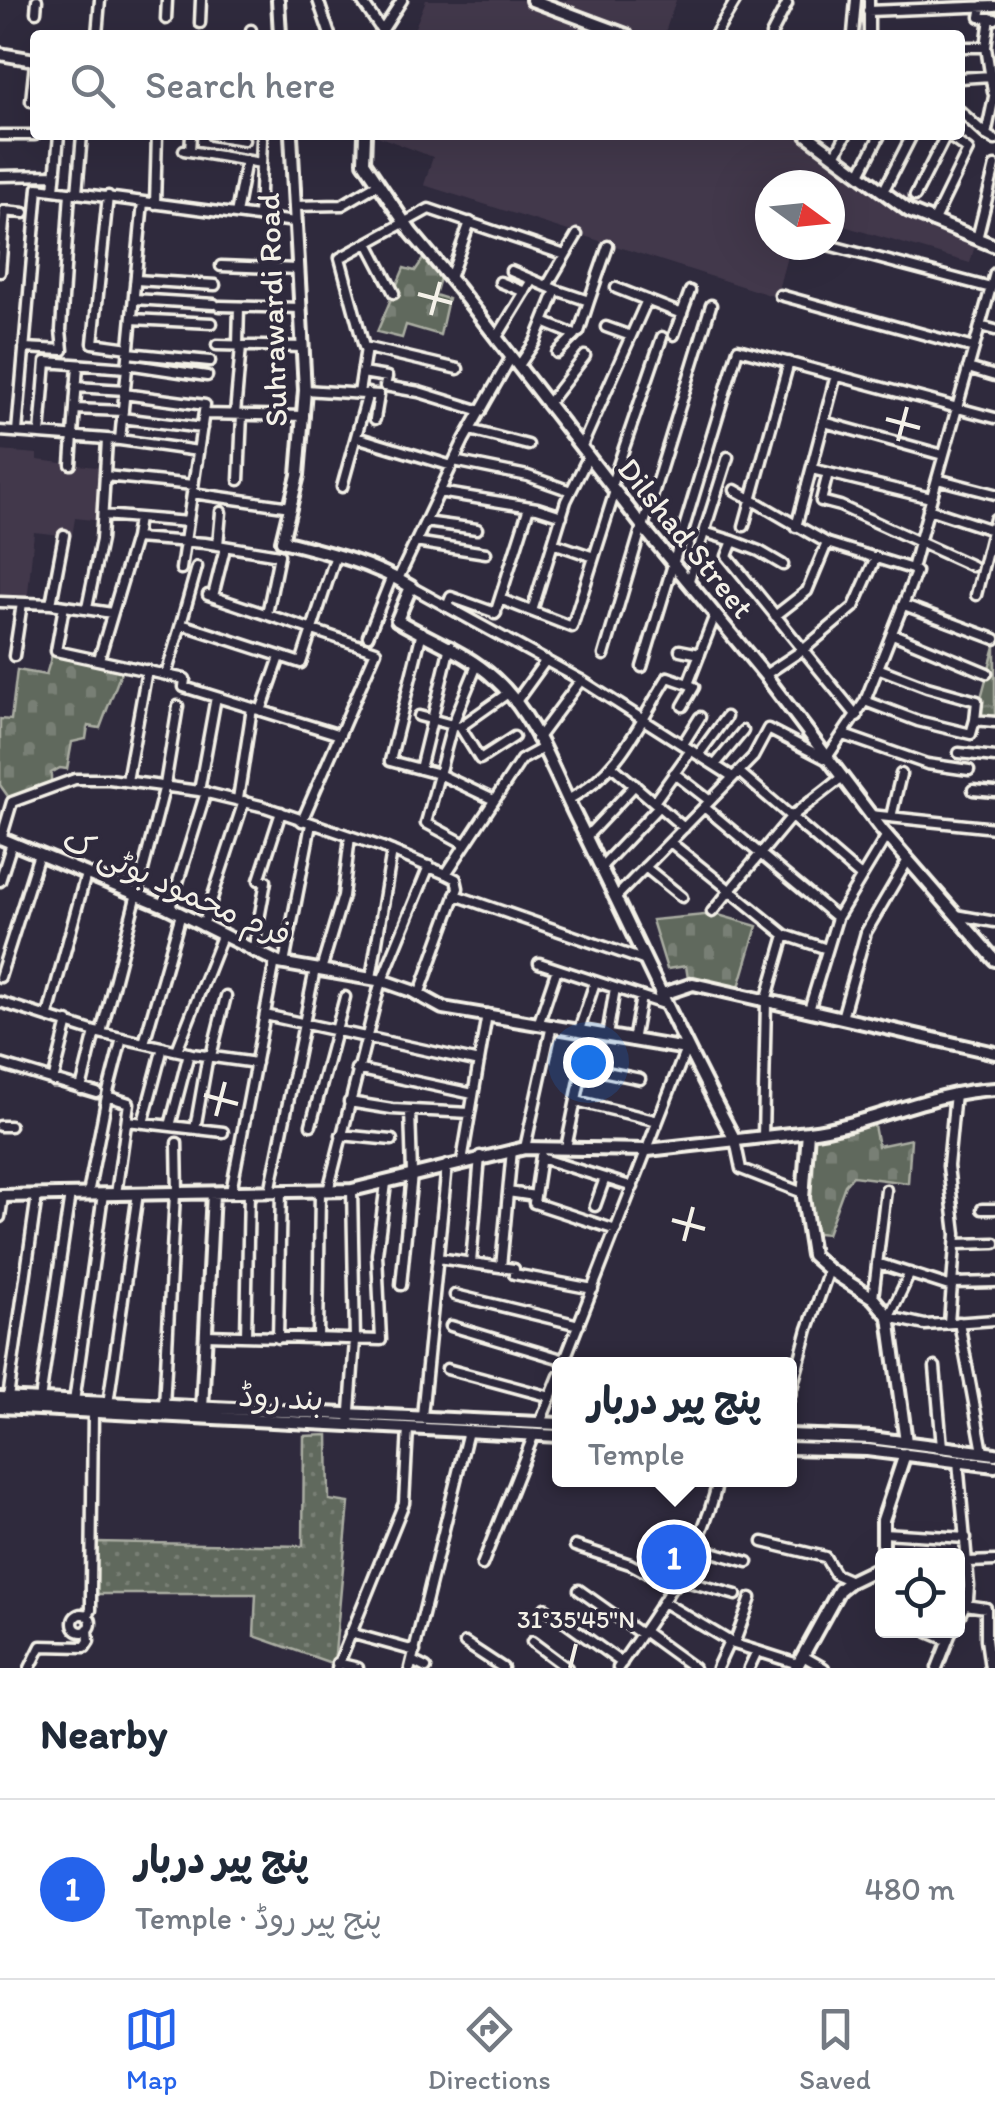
<!DOCTYPE html>
<meta charset="utf-8">
<style>
:root{--surface:#fff;--page:#f6f6f7;--text:#1f2937;--muted:#747a83;--line:#e0e1e3;--accent:#2563eb}
body{margin:0;font-family:Itim,"Playpen Sans Arabic",sans-serif;background:var(--page);color:var(--text)}
.controls{position:absolute;right:30px;bottom:30px;display:grid;overflow:hidden;border-radius:10px;box-shadow:0 10px 40px #0002}
.controls button{width:90px;height:90px;display:grid;place-items:center;padding:0;border:0;border-bottom:2px solid var(--line);background:var(--surface);color:var(--text);font:50px sans-serif}
.compass{position:absolute;left:755px;top:170px;width:90px;height:90px;border-radius:50%;background:var(--surface);box-shadow:0 10px 40px #0002;rotate:105deg}
.you{position:absolute;left:588px;top:1062px;width:35px;height:35px;margin:-25px;border:8px solid #fff;border-radius:50%;background:#1a73e8;box-shadow:0 0 0 15px #1a73e833}
.badge{display:grid;place-items:center;width:65px;height:65px;border-radius:50%;background:var(--accent);color:#fff;font-size:32px;font-weight:700}
.pin{position:absolute;translate:-50% -50%;border:5px solid #fff;box-shadow:0 2px 10px #0006}
.popup{position:absolute;left:552px;top:1357px;width:245px;height:130px;box-sizing:border-box;display:grid;place-content:center;border-radius:10px;background:var(--surface);filter:drop-shadow(0 2px 8px #0005);font-size:32px;white-space:nowrap;color:var(--muted)}
.popup b{font-size:38px;color:var(--text)}
.popup::after{content:'';position:absolute;left:50%;top:100%;margin-left:-20px;border:20px solid transparent;border-top-color:var(--surface)}
.list{margin:0;padding:0;list-style:none}
h2{display:flex;justify-content:space-between;align-items:center;height:130px;margin:0;padding:0 40px;font-size:42px}
h2 small{font-size:32px;font-weight:400;color:var(--muted)}
.list li{display:grid;grid-template-columns:65px 1fr auto;gap:30px;align-items:center;box-sizing:border-box;height:180px;padding:0 40px;border-top:2px solid var(--line)}
.list b{display:block;font-size:38px;white-space:nowrap}
.list p{margin:0;font-size:32px;white-space:nowrap;color:var(--muted)}
.list em{font-size:32px;font-style:normal;color:var(--muted)}
.icon{flex:none;width:55px;height:55px;fill:none;stroke:currentColor;stroke-width:2;stroke-linecap:round;stroke-linejoin:round}
.map{position:relative;flex:none;width:995px;height:1668px;overflow:hidden}
.search{position:absolute;background:var(--surface);box-shadow:0 10px 40px #0002;left:30px;right:30px;top:30px;height:110px;display:flex;align-items:center;gap:25px;box-sizing:border-box;padding:0 35px;border-radius:10px;color:var(--muted);font-size:38px}
.sheet{height:310px;background:var(--surface)}
nav{display:flex;justify-content:space-around;align-items:center;box-sizing:border-box;height:140px;border-top:2px solid var(--line);background:var(--surface);font-size:28px;color:var(--muted)}
nav a{display:grid;justify-items:center;gap:5px}
nav .on{color:var(--accent)}
.map>svg:first-child{display:block}
.built{fill:#43394c}
.grass{fill:url(#grass-dots);stroke:#aaada2;stroke-width:2.5}
.cemetery{fill:url(#cemetery-stones);stroke:#aaada2;stroke-width:2.5}
.park{fill:url(#park-crowns);stroke:#aaada2;stroke-width:2.5}
.lines{fill:none;stroke-linecap:round;stroke-linejoin:round}
.street-casing{stroke:#f4f1e8;stroke-width:15}
.secondary-casing{stroke:#f4f1e8;stroke-width:18}
.street{stroke:#2f2a3d;stroke-width:8}
.secondary{stroke:#2f2a3d;stroke-width:10}
.ticks{fill:none;stroke:#f4f1e8;stroke-width:4}
.labels{text-anchor:middle;stroke-width:8;stroke-linejoin:round;paint-order:stroke}
.street-label{font-size:32px;fill:#f4f1e8;stroke:#2f2a3d}
.ticks-label{font-size:25px;text-anchor:middle;fill:#f4f1e8;stroke:#2f2a3d;stroke-width:8;stroke-linejoin:round;paint-order:stroke}
</style>
<div class="map">
<svg width="995" height="1668" viewBox="0 0 995 1668">
<defs>
<pattern id="grass-dots" width="8" height="8" patternUnits="userSpaceOnUse" patternTransform="scale(2.5)"><rect width="8" height="8" fill="#61695d"/><path d="M2 2h.1M6 6h.1" fill="none" stroke="#787f74" stroke-width="1.8" stroke-linecap="round"/></pattern>
<pattern id="cemetery-stones" width="16" height="16" patternUnits="userSpaceOnUse" patternTransform="scale(2.5)"><rect width="16" height="16" fill="#61695d"/><path d="M2 7V4a2 2 0 0 1 4 0v3zM10 15v-3a2 2 0 0 1 4 0v3z" fill="#787f74"/></pattern>
<pattern id="park-crowns" width="20" height="18" patternUnits="userSpaceOnUse" patternTransform="scale(2.5)"><rect width="20" height="18" fill="#61695d"/><path d="M2 6a3 3 0 1 1 6 0M12 15a3 3 0 1 1 6 0" fill="none" stroke="#787f74"/></pattern>
</defs>
<rect width="100%" height="100%" fill="#2f2a3d"/>
<filter id="ink" filterUnits="userSpaceOnUse"><feTurbulence type="fractalNoise" baseFrequency=".01" numOctaves="2"/><feDisplacementMap in="SourceGraphic" scale="20" xChannelSelector="R" yChannelSelector="G"/><feConvolveMatrix kernelMatrix="1 2 1 2 8 2 1 2 1" color-interpolation-filters="sRGB"/></filter>
<g filter="url(#ink)">
<path class="built" d="M426,0H676L664,35H412Z
M375,135H812L976,241L970,263L830,222V185H770V245H790L776,297L424,185L433,157Z
M0,451L37,454V460L104,468L102,521L75,518L72,536L34,532L27,603L0,602Z"/>
<path class="grass" d="M328,1435L329,1500L349,1503L334,1664L254,1636L256,1594H95L96,1542L303,1546L304,1436Z"/>
<path class="cemetery" d="M428,252L442,271L435,295L448,299L440,335L406,325L402,338L377,332L404,268L415,271Z
M53,651L125,662L100,728L88,726L86,739L72,742L67,769L60,768L51,773V788L12,802L0,785V719L11,720L17,670L46,675Z
M715,914L757,926L737,994L689,985L686,966L667,969L652,920Z
M872,1115L878,1146L911,1139L908,1183L853,1176L845,1185L827,1234L807,1232L808,1132Z"/>
<path class="park" d="M995,646V722L975,720Z"/>
<g class="lines">
<g class="street-casing">
<path id="street" d="M318,0L330,35
M361,0L385,35
M869,0V35
M982,6L980,17L995,19
M868,11L995,6
M36,12L37,0
M990,18L986,47L993,92
M166,19L167,0
M200,23L201,0
M382,31L402,0
M853,34L856,0
M97,35L100,0
M251,35V30
M715,35L736,0
M771,35L787,4
M960,47H986
M960,78L991,76
M995,92L986,135L995,140
M31,101L35,63
M960,111L986,135
M0,135H35
M212,135L244,140
M184,150L261,163
M190,151L191,135
M835,156L846,135
M860,174L880,135
M0,176L55,175
M886,186L912,135
M54,190L59,135
M77,193L82,135
M108,196L93,343L129,348
M915,196L946,135
M155,204L157,135
M294,206L342,205L378,184
M4,211L24,213
M236,214L246,160
M259,217L262,139
M933,222L968,150L947,135
M977,239L995,166
M368,243L394,293
M828,245L991,288
M221,266L297,269
M511,271L556,290L535,342L518,367
M0,272L5,211
M450,278L470,222
M136,280L215,285
M500,282L525,292
M547,286L577,235
M616,288L682,314
M556,290L589,301L608,246
M780,295L974,348
M134,299L214,304
M220,306L301,308
M132,319L212,323
M543,322L575,335L557,353
M980,326L995,330
M606,327L631,336
M579,332L589,301
M674,335L690,291
M496,339L532,280
M217,345L302,347
M238,345L239,307
M24,348L63,350L61,330L70,192
M128,353L210,361
M127,364L207,376
M968,368L995,376
M458,369L364,347L340,258L429,209L565,255
M362,373L387,377L385,386L419,392L481,411
M76,387L125,390
M305,390L379,395L375,419
M359,393L366,348
M124,394L205,405L181,569
M547,405L585,356
M75,409L123,411
M204,414L304,416
M235,414L241,346
M122,418L202,428
M824,422L943,455
M470,430L528,445
M0,431L120,440L198,451
M17,432L38,188L295,222
M40,434L46,362L127,368
M356,437L452,466
M120,440L143,202
M581,448L647,300
M454,461L528,476L571,491
M71,464L78,365
M812,469L931,498
M828,473L821,501L840,506L972,566
M105,476L193,485
M937,479L995,494
M239,480L242,415
M611,486L662,337
M342,487L368,393
M735,490L827,543L912,569
M439,492L537,508L562,516
M192,493L291,507
M928,509L992,530
M103,515L188,522
M425,522L477,529
M744,526L789,362
M643,527L711,305
M796,527L836,375
M704,532L733,541L727,556L857,716
M135,538L205,543L279,555
M733,541L759,551L783,565
M415,542L486,553
M553,543L594,557
M218,545L221,512
M398,579L464,440L510,359
M689,580L728,457
M411,587L581,680L733,777
M208,595L376,651L302,821
M976,595L995,519
M213,596L224,552
M500,599L572,627L615,491
M0,602L51,604L112,613
M51,604L64,535
M904,605L995,639
M64,606L56,651L185,679L184,687L340,735
M447,607L451,597L496,613
M87,608L101,540L107,440
M532,611L566,501L588,457
M267,614L279,555
M495,614L529,507
M775,616L807,591L827,543
M181,624L197,567
M422,632L390,761L439,774L494,800
M893,634L987,673
M368,636L392,576
M680,650L700,654
M604,655L642,526
M14,656L22,603
M99,659L135,538L138,518
M642,667L738,349L995,418
M880,669L927,687L977,701L975,720L995,722
M166,675L181,624L301,663L336,555
M765,675L804,649L854,607L876,557
M865,701L918,721L971,734L975,720
M515,703L546,660
M683,706L694,687L688,684
M261,711L280,657
M419,716L460,727L508,693
M460,727L480,759L514,737
M844,735L927,764L969,770
M537,739L581,680
M683,744L700,717
M959,753L995,757
M699,754L726,717
M715,765L743,731
M612,766L684,828
M420,769L450,646
M739,772L861,877
M674,773L710,801
M127,781L147,670
M973,790L995,792
M199,791L216,697
M238,799L252,708
M568,800C620,772 638,725 668,677L688,684L715,615
M654,802L691,750
M704,807L837,918
M870,815L995,828
M891,817L901,774
M586,837L635,785
M1,839L12,802L75,779H109L199,791L265,807L382,847L446,874L456,879L458,888L419,995
M670,842L785,935L827,949
M465,844L426,823L452,726L477,665
M601,867L659,806
M645,867L682,897
M446,874L521,760L543,748
M0,881L12,843
M455,895L643,960
M616,897L753,757L768,729L826,759L865,701L916,572L912,569L919,543L995,273
M170,908L206,792
M712,912L791,817L841,778
M956,915L995,922
M203,926L244,801
M253,952L266,881L259,880L281,812
M539,963L664,1004
M284,964L311,824
M321,970L343,896L350,836
M0,977L39,854
M371,978L392,851
M0,1002L95,1032L192,1054L256,1063
M809,1010L837,918L887,835
M48,1015L86,874
M265,1015L479,1062
M842,1018L866,932L908,860
M539,1022L557,969
M579,1030L595,982
M101,1033L165,785L178,706
M607,1036L615,988
M633,1041L641,997
M144,1043L181,914
M177,1050L222,936
M211,1056L226,996
M0,1064L97,1093
M583,1067L640,1079
M356,1069L473,1094
M53,1081L68,1022
M81,1089L95,1032
M107,1096L122,1038
M576,1101L658,1121
M349,1102L392,1109L470,1113
M127,1121L223,1132
M143,1123L163,1047
M311,1125L345,997
M0,1126H10
M170,1126L189,1053
M195,1129L208,1055
M341,1135L392,1140
M763,1137L766,1001L785,935
M735,1140L741,1169L803,1193
M177,1143L178,1193
M525,1148L552,1025
M566,1148L590,1032
M541,1158L633,1187
M462,1161L487,1014
M328,1191L379,988L429,866
M231,1192L275,961
M270,1192L315,969
M508,1192L535,1196L541,1156
M88,1194L107,1096L129,1103L116,1194
M535,1196L534,1203L616,1230
M595,1206L605,1178
M982,1209H995
M0,1217L3,1196
M956,1244L995,1243
M438,1258L514,1269V1274L593,1289
M471,1263L480,1156
M877,1263L952,1287
M501,1267L512,1150
M910,1273L889,1317L925,1325L995,1320
M953,1283L995,1282
M401,1285L412,1174L410,1110
M455,1295L579,1325
M873,1298L886,1190
M959,1322L983,1452
M949,1323L956,1234L948,1166L955,1093
M451,1326L565,1360
M206,1335L381,1340L377,1254L386,1183
M246,1336L249,1192
M278,1338L281,1191
M318,1339L320,1191
M563,1364L686,1049
M935,1367L942,1447
M447,1369L551,1397
M8,1398L37,1195
M789,1399L808,1329L829,1270
M40,1400L70,1194
M74,1402L103,1194
M108,1404L138,1193
M164,1407L175,1193
M422,1416L447,1165
M540,1423L559,1376
M349,1425L355,1340L352,1190
M883,1533L966,1538
M763,1542L825,1557L835,1574L851,1581
M575,1546L630,1564L673,1587
M694,1547L748,1562
M968,1562L995,1561
M482,1565L534,1434
M678,1579L736,1595
M579,1590L641,1634
M663,1602L734,1644L757,1651L749,1668
M965,1605L986,1608V1639L990,1668
M545,1608L622,1663
M73 1623a9 9 0 1 1 18 0a9 9 0 1 1-18 0Z
M87,1616L91,1610V1588L93,1412
M958,1619L968,1599L969,1586L958,1461
M643,1631L694,1668
M928,1632L947,1640
M350,1633L415,1651
M532,1642L567,1668
M465,1643L503,1668
M734,1644L751,1598
M757,1651L798,1664
M803,1656L824,1668
M412,1661L426,1668
M337,1663L358,1668
M30,1668L41,1646L85,1647L89,1641L88,1629
M337,1668L404,1503L408,1428
M410,1668L468,1431
M618,1668C658,1609 703,1551 718,1480
M717,1668L729,1642
M937,1668L952,1630"/>
</g>
<g class="secondary-casing">
<path id="secondary" d="M278,0L280,35
M532,0L626,35
M0,54L35,60
M291,135L305,390L298,475L282,541C326,552 372,563 411,587L397,620C430,640 466,652 495,679C534,714 553,771 576,817C630,925 678,1034 735,1140
M365,135L364,162L411,232L458,288L643,527L765,675L882,830L995,960
M807,135L909,211L995,246
M0,838L167,907L279,963L383,981L412,991L443,1008L686,1049
M660,995L693,984L995,1053
M808,1132C873,1124 928,1092 995,1089
M0,1196L352,1190L525,1148L648,1150L808,1132L803,1198L812,1255L829,1270L873,1298L889,1317L906,1442
M0,1398L559,1424
M0,1407L559,1436
M202,1409L213,1193
M789,1435L871,1438L995,1454
M789,1448L867,1450L995,1466
M883,1556V1520L905,1454
M796,1668L839,1590L849,1582L878,1568L882,1556"/>
</g>
<use href="#street" class="street"/>
<use href="#secondary" class="secondary"/>
</g>
</g>
<path class="ticks" d="M418,294L452,303M431,315L440,282M886,419L920,428M898,441L907,407M204,1095L238,1104M216,1116L225,1082M672,1220L705,1229M684,1241L693,1207M570,1668L576,1644"/>
<g class="labels">
<g class="street-label">
<text transform="translate(272 310) rotate(-92)" y="11">Suhrawardi Road</text>
<text transform="translate(686 538) rotate(51)" y="11">Dilshad Street</text>
<text transform="translate(177 887) rotate(24)" y="11">فرم محمود بوٹی ک</text>
<text transform="translate(281 1397) rotate(3)" y="11">بند روڈ</text>
</g>
</g>
<g class="ticks-label">
<text x="576" y="1628">31°35'45"N</text>
</g>
</svg>
<div class="controls">
<button><svg class="icon" aria-label="locate" viewBox="0 0 24 24"><circle cx="12" cy="12" r="6"/><path d="M12 2v4M12 18v4M2 12h4M18 12h4"/></svg></button>
</div>
<svg class="compass" viewBox="-18 -18 36 36"><path d="M0-13l5 13h-10z" fill="#e53935"/><path d="M0 13l5-13h-10z" fill="#747a83"/></svg>
<div class="you"></div>
<div class="pin badge" style="left:674px;top:1557px">1</div>
<div class="popup"><b>پنج پیر دربار</b>Temple</div>
<div class="search"><svg class="icon" aria-label="search" viewBox="0 0 24 24"><circle cx="10" cy="10" r="6"/><path d="M15 15l6 6"/></svg>Search here</div>
</div>
<section class="sheet">
<h2>Nearby<small></small></h2>
<ul class="list">
<li><span class="badge">1</span><div><b>پنج پیر دربار</b><p>Temple · پنج پیر روڈ</p></div><em>480 m</em></li>
</ul>
</section>
<nav>
<a class="on"><svg class="icon" aria-label="map" viewBox="0 0 24 24"><path d="M3 6l6-2 6 2 6-2v14l-6 2-6-2-6 2zM9 4v14M15 6v14"/></svg>Map</a>
<a><svg class="icon" aria-label="directions" viewBox="0 0 24 24"><path d="M12 3l9 9-9 9-9-9zM9 14v-3h6M13 9l2 2-2 2"/></svg>Directions</a>
<a><svg class="icon" aria-label="saved" viewBox="0 0 24 24"><path d="M7 4h10v16l-5-4-5 4z"/></svg>Saved</a>
</nav>
